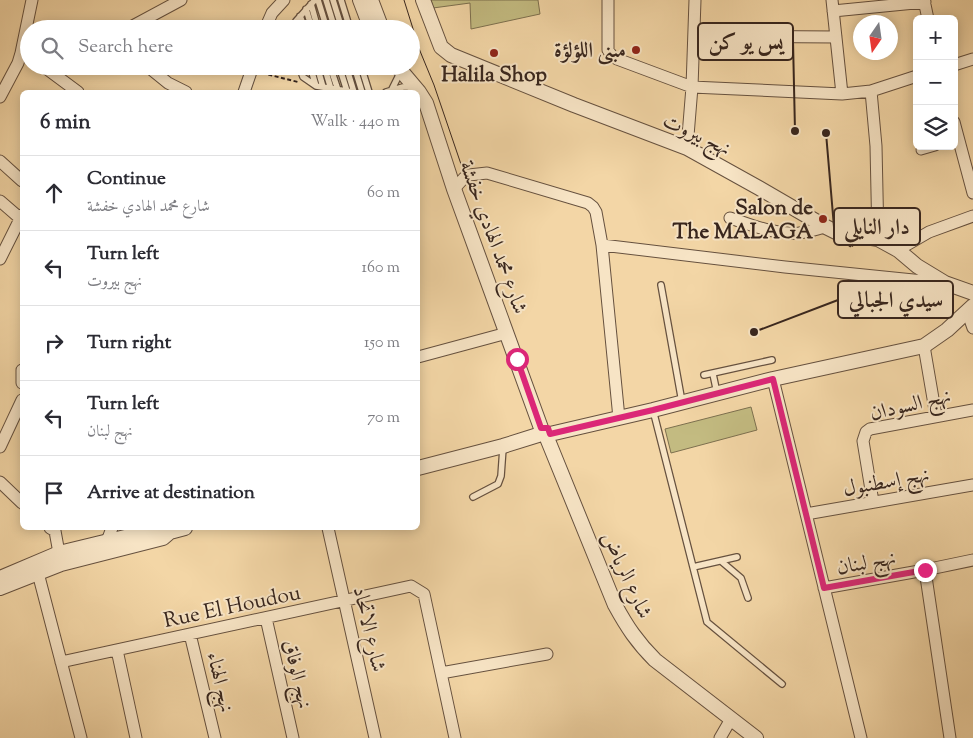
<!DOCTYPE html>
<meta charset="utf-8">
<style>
:root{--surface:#fff;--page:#f7f7f7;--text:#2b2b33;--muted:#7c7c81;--line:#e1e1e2}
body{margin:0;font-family:"Sorts Mill Goudy",Amiri,serif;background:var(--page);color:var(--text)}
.controls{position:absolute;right:15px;top:15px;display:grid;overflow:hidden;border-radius:8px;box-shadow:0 2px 12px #0003}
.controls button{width:45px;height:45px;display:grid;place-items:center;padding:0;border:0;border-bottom:1px solid var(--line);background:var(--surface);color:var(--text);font:25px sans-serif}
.compass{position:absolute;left:853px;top:15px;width:45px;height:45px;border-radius:50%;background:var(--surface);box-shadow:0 2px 12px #0003;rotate:193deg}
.stop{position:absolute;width:15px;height:15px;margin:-11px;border:4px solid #db2777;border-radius:50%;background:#fff}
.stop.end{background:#db2777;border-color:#fff;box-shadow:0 1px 5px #0008}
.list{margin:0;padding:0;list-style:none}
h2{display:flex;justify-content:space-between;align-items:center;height:65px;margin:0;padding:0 20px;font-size:21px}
h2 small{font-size:16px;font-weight:400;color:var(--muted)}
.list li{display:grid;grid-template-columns:32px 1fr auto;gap:15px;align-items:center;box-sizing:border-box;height:75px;padding:0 20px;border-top:1px solid var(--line)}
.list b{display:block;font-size:19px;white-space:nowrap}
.list p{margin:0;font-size:16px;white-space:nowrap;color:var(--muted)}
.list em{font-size:16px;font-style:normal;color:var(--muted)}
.icon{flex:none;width:28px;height:28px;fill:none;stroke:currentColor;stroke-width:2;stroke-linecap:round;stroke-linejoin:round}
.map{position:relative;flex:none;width:973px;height:738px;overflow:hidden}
.search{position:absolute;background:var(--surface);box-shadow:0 2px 12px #0003;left:20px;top:20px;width:400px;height:55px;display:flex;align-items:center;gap:12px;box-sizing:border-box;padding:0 18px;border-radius:28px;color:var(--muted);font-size:19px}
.panel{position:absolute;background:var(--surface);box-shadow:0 2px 12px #0003;left:20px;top:90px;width:400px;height:440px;border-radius:8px}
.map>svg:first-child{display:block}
.green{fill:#c3bb81;stroke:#7d704f}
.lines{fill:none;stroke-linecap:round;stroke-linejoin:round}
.service-casing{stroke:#66513f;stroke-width:8}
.pedestrian-casing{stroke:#66513f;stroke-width:11}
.minor-casing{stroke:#66513f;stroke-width:13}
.tertiary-casing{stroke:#66513f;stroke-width:16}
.path{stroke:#37251d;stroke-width:2;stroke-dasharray:4 2.5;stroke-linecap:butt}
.service{stroke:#f7e4c5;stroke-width:5.5}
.pedestrian{stroke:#f7e4c5;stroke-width:9}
.minor{stroke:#f7e4c5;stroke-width:11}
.tertiary{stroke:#f7e4c5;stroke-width:14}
.tram{stroke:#37251d;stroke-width:1}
.route{stroke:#db2777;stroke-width:6}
.poi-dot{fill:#8f2418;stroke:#f7e4c5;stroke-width:2}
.labels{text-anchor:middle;stroke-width:4;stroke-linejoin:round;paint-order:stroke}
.poi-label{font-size:21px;font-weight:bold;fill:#37251d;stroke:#f7e4c5;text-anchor:end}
.street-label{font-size:21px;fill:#37251d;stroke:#f7e4c5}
.leader{fill:none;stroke:#37251d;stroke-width:2}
.callout-dot{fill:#37251d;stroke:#f7e4c5;stroke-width:2}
.callout{fill:#f7e4c5;stroke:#37251d;stroke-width:2}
.callout-label{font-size:22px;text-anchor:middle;font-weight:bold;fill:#37251d}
</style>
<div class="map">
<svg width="973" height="738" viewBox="0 0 973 738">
<rect width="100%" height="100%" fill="#f3d6a6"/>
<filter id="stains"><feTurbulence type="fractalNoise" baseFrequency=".004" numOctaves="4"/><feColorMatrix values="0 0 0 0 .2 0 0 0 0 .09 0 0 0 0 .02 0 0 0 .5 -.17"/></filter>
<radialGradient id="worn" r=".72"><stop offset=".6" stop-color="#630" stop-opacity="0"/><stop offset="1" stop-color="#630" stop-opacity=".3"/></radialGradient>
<path class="green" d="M431,0H538L540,14L471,29L470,3L433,8Z
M751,407L757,430L671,453L665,429Z"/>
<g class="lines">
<g class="service-casing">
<path id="service" d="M318,0L327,29
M326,0L335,29
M333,0L342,29
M341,0L350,29
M311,4L318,29
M306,9L312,29
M300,16L305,29
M292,29L296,21L315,0
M299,66L303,77L316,86L353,92
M310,66L316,86
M317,66L323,87
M324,66L331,89
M330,66L338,90
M339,66L347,91
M346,66L354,92
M354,66L362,92
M361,66L369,92
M391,91L401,71
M386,92L403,87H413
M661,285L682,402
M713,374L717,393
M704,375L772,360
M653,410L707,622L782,684
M473,497L498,484L501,476L503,448
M721,561L741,578L748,598
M693,567L737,557"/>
</g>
<g class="pedestrian-casing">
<path id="pedestrian" d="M921,150L935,146"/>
</g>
<g class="minor-casing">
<path id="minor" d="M608,0V50L612,56L617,59L692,87L842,94L871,91L917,76
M832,0L842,94
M924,0L928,19
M833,11L925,2
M127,29L181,0
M265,29L272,13L284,0
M694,36L836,37
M954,65L973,59
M43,66L78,92
M147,66L168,83L186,92
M871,91L876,146L878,239
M244,92L253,66
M0,97L18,63L21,53L32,0
M954,122L973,193
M687,148L692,87L695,0
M0,161L22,181
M454,189L464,178L469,175L487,173L588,203L593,207L596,212L602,245L619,418
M0,201L22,220
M730,218C752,225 775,235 799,233C808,232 817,229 826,227
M602,245L785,267L943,283
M898,250L929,232L973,216
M0,259L22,215
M967,311L973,328
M924,346L936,416
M418,357L507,333
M22,370V383
M773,379L861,738
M0,447L22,400
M0,482L22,503
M873,502L863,441L866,432L870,429L973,410
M806,514L973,485
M50,528L55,531L59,553
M328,528L375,738
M107,541L112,528
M925,570L950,738
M38,573L81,738
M824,588L925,570L973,560
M266,618L293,738
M190,634L215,738
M117,650L136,738
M61,662L411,586L424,594L455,738
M441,673L547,654
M720,738L731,719"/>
</g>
<g class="tertiary-casing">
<path id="tertiary" d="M360,0L371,29
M371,0L382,29
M423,0L441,47L451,55L574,105L687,148L759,188L826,227L836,232L878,239L898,250L917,266L945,283L973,293
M397,66L419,92L426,103L454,189L541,428
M550,434L653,410L773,379L924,346L947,330L973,306
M547,438L615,605C627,627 637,642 655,660L756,738
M418,468L503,446L538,435
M0,578L59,553L158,529L170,532L185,528
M0,588L61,564L163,538L170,532"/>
</g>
<path class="path" d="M262,73L298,82"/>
<use href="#service" class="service"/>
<use href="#pedestrian" class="pedestrian"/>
<use href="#minor" class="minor"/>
<use href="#tertiary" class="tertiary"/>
<path class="tram" d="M404,0L420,51L434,85L464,173"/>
</g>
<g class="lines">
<path class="route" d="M517,359L541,428H548L550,434L653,410L773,379L824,588L925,570"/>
</g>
<g class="poi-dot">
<circle cx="636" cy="50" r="5"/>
<circle cx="494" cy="53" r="5"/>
<circle cx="823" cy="219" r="5"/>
</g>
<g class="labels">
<g class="poi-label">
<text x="626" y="57">مبنى اللؤلؤة</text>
<text x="494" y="81" text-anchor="middle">Halila Shop</text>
<text x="813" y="214">Salon de<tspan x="813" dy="24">The MALAGA</tspan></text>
</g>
<g class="street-label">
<text transform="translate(697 134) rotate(25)" y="7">نهج بيروت</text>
<text transform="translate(494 237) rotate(70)" y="7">شارع محمد الهادي خفشة</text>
<text transform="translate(910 404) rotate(-13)" y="7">نهج السودان</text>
<text transform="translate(886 481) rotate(-10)" y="7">نهج إسطنبول</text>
<text transform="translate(866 562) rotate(-10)" y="7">نهج لبنان</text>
<text transform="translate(627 575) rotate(65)" y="7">شارع الرياض</text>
<text transform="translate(232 606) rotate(-12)" y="7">Rue El Houdou</text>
<text transform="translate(370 629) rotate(77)" y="7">شارع الاتحاد</text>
<text transform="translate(298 674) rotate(77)" y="7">نهج الوفاق</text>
<text transform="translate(221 682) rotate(77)" y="7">نهج الهناء</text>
</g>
</g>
<path class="leader" d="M795 131L793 41M826 133L834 227M754 332L838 300"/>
<g class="callout-dot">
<circle cx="795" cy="131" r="5"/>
<circle cx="826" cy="133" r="5"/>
<circle cx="754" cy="332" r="5"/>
</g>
<g class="callout">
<rect x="698" y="23" width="95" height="37" rx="5"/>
<rect x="834" y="208" width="86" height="37" rx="5"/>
<rect x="838" y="281" width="115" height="37" rx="5"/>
</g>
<g class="callout-label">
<text x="746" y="49">يس يو كن</text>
<text x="877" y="234">دار النايلي</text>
<text x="896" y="307">سيدي الجبالي</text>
</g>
<rect width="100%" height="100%" filter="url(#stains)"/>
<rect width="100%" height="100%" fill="url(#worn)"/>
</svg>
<div class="controls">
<button>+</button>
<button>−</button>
<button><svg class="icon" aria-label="layers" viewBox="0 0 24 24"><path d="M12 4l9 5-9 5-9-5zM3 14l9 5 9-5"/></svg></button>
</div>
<svg class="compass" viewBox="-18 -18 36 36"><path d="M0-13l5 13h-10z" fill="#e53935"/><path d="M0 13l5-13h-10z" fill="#7c7c81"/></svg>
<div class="stop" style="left:517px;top:359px"></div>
<div class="stop end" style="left:925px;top:570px"></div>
<div class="search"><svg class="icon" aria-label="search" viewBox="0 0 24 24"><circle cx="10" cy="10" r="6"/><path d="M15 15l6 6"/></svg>Search here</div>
<section class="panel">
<h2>6 min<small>Walk · 440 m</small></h2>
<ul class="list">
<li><svg class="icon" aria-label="ahead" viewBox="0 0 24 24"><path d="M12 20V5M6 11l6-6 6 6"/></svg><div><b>Continue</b><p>شارع محمد الهادي خفشة</p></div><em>60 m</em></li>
<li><svg class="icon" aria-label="left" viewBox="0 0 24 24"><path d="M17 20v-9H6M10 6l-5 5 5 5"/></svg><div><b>Turn left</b><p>نهج بيروت</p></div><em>160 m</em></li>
<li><svg class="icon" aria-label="right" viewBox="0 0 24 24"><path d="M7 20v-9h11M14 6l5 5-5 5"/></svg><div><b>Turn right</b></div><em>150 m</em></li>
<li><svg class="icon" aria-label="left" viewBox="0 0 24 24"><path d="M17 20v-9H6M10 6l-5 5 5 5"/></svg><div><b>Turn left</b><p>نهج لبنان</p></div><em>70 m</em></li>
<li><svg class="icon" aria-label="arrive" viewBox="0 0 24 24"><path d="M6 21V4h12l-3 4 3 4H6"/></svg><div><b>Arrive at destination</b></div></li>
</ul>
</section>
</div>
